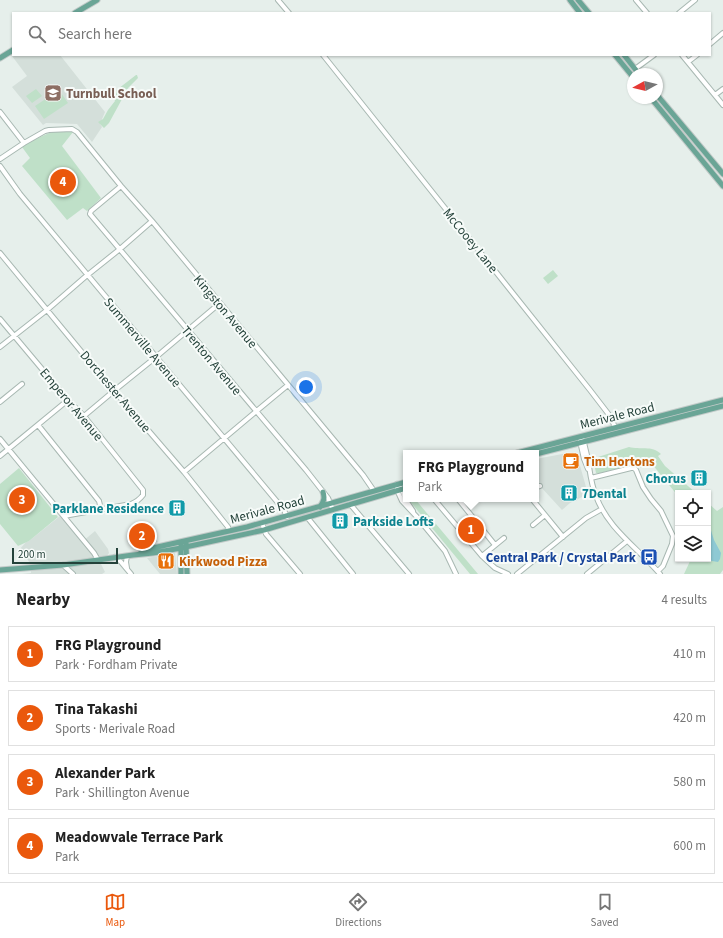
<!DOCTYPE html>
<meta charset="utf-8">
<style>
:root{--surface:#fff;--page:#f2f2f2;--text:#222;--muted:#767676;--line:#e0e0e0;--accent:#ea580c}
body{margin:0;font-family:"Source Sans 3",sans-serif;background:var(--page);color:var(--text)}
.controls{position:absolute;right:12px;bottom:12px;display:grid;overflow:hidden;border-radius:0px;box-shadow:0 1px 3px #0004}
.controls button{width:36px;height:36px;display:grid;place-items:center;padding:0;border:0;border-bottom:1px solid var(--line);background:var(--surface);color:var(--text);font:20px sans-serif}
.compass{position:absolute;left:627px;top:68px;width:36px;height:36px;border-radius:50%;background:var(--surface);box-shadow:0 1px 3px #0004;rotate:262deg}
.scale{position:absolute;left:12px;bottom:10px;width:106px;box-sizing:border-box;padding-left:4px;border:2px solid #24423a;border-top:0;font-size:11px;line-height:14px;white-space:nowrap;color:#24423a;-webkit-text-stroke:3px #f7fbf9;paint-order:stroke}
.you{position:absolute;left:306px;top:387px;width:14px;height:14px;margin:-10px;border:3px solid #fff;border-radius:50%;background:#1a73e8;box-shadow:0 0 0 6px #1a73e833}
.badge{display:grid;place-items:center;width:26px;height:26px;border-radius:50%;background:var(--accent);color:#fff;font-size:13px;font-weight:700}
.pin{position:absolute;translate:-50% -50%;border:2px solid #fff;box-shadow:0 1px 4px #0006}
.popup{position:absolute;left:403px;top:450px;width:136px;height:52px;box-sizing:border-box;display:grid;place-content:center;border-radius:0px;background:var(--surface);filter:drop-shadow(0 1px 3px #0005);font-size:13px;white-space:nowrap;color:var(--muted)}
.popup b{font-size:15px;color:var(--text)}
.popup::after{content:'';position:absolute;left:50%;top:100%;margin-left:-8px;border:8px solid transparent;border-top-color:var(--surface)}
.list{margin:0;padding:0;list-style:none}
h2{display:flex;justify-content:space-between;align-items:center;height:52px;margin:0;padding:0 16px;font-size:17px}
h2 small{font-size:13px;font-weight:400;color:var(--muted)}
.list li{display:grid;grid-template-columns:26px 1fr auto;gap:12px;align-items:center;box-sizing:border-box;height:56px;margin:0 8px 8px;padding:0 8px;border:1px solid var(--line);border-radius:0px}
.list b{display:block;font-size:15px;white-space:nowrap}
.list p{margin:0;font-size:13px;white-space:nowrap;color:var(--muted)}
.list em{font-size:13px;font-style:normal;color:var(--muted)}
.icon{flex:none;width:22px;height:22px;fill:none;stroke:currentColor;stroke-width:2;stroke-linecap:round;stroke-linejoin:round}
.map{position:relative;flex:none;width:723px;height:574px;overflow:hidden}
.search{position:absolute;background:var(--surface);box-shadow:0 1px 3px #0004;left:12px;right:12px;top:12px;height:44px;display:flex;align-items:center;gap:10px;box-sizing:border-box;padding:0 14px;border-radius:0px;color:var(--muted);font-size:15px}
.sheet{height:308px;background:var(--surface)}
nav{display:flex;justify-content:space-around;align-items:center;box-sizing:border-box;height:56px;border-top:1px solid var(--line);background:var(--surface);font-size:11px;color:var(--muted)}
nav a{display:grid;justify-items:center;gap:2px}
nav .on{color:var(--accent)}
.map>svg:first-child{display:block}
.built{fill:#d4dfda}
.green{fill:#bfe0c8}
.water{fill:#8ec9d4}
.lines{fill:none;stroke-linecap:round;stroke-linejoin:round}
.minor-casing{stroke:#a8b8b2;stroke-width:6}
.major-casing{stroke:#c2cac8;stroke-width:7}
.minor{stroke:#fff;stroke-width:4}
.major{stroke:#6aa596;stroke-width:5}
.labels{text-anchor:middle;stroke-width:4;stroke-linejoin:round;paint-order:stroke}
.education-label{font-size:13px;font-weight:bold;fill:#785e54;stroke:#f7fbf9;text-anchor:start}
.street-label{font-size:13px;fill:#24423a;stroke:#f7fbf9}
.food-label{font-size:13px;font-weight:bold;fill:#c56008;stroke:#f7fbf9;text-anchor:start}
.culture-label{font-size:13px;font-weight:bold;fill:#0d838f;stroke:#f7fbf9;text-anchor:end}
.transit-label{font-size:13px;font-weight:bold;fill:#164399;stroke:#f7fbf9;text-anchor:end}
</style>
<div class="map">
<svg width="723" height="574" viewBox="0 0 723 574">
<rect width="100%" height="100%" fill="#e6efeb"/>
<path class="built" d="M14,55H60L105,112L100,124L102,127L92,142L77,124L46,123L43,125L12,87L27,76L12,56Z
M573,452L577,455L588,494L570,503L562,510L540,486L536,471V459Z
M60,516L82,542L95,531L108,549L109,553L101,564L105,572L102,574H22L31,573L30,563L20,549L26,542L29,541Z
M145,527L158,542L139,548L136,529Z
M175,553L177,574H160L147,558Z"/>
<path class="green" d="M136,75H137L138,78L128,88L109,123L104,128L98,122L103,119L108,110L115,101L113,96L114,92Z
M36,89L42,96L32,103L26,96Z
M59,90L68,103L44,119L35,106Z
M55,131L73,132L62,146L101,198L87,211L83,208L67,220L22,166L30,158L22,147C33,140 43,135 55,131Z
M553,270L558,276L548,284L543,278Z
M629,447C640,450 652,445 661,454L658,456L665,466L696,493H678V496L652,464L641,468L639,466H637L632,465L600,473H596L594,463L598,457Z
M19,468L58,517L29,541L18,546L0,524V484Z
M408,499H415L478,574H470Z
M708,503L717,511L723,507V570L720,574H684L691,559H708Z"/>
<path class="water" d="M708,521L714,540L721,553L720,559L718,562L712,561L708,559Z"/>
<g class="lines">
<g class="minor-casing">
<path id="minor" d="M278,0L289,13
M636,0L647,13
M679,13L695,0
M710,44L723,33
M323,55L590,390L610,416L615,427
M682,55L723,105
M688,62L697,55
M635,69L654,55
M715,95L723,89
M0,112L24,143
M0,159L24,143L45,131L49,130L72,129L77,132L121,186L152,221L363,475L374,491
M0,166L20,194L284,510L287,517
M121,186L91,211L90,214L306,470L328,498L333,510
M0,253L99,373L184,472L228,527L229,531
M0,319L68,400L84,416L143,490V495C140,499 136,502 131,504L64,516
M0,347L47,310L85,277L120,249L152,221
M0,402L22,384
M84,416L115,390L156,357L220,303
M38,425L99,501L101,509
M0,439L94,553L98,560
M583,440L584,442C585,448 587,454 588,460C590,472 591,484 596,496C608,529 638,548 660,574
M580,441L584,459L588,469
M0,456L68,400
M184,472L253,414L288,385
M591,478L631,468H634L636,470L643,487L651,499L661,511L673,536L672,544L663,566L658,571
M397,484V490L402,501L417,517L445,551L456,574
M397,484L402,489L405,499L413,511
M536,487L540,486
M434,499L482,556L495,568L508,574
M458,499L495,545
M532,499L563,537
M350,504L409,574
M307,517L353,574
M262,523L266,534L300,574
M533,525L545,515
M482,556L504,538
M115,557L121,562L131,574
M63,565L73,574
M127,568L126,562L127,556
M517,574L586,518L602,509
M587,574L627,541"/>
</g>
<g class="major-casing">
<path id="major" d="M570,0L580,13
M578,0L589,13
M75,13L97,0
M615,55L633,77
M624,55L639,74
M0,58L13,50
M657,95L723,174
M651,98L723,186
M517,453L723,400
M536,454L723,406
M320,507C324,501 325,498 323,492
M186,543L187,574
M181,545V574
M141,552L153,548L247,527L406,482
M0,570L63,565L133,555L153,553L181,548L264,530L406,488"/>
</g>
<use href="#minor" class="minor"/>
<use href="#major" class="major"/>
</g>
<defs>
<g id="school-square" transform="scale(0.9)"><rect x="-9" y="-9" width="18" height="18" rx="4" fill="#8d6e63" stroke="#f7fbf9"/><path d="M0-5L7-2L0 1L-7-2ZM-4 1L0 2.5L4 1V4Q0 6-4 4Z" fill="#fff"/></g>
<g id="cafe-square" transform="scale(0.9)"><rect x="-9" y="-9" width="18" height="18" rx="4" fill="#e8710a" stroke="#f7fbf9"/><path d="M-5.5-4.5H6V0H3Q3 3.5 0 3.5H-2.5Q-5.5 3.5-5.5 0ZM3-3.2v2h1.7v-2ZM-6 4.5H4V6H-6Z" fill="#fff"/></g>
<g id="building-square" transform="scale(0.9)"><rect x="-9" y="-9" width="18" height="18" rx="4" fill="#0f9aa8" stroke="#f7fbf9"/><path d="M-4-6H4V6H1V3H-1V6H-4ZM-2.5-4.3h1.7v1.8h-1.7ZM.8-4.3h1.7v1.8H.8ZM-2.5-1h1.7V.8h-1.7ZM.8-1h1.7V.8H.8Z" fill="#fff"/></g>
<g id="bus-square" transform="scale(0.9)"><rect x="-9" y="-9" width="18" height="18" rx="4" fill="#1a4fb4" stroke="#f7fbf9"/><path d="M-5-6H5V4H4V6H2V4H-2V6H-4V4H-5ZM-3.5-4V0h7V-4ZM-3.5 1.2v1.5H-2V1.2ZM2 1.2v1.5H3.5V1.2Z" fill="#fff"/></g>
<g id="restaurant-square" transform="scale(0.9)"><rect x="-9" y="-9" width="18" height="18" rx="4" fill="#e8710a" stroke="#f7fbf9"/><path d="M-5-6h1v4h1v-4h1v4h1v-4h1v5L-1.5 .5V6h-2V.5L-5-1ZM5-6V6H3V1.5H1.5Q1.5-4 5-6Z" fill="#fff"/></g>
</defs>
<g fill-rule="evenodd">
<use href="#school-square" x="53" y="93"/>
<use href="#cafe-square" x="571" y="461"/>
<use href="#building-square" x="699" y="478"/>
<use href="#building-square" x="569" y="493"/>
<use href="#building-square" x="177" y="508"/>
<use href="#building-square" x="340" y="521"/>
<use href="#bus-square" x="649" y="557"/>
<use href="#restaurant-square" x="166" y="561"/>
</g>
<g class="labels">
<g class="education-label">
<text x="66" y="98">Turnbull School</text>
</g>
<g class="street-label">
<text transform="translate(471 240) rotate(51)" y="5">McCooey Lane</text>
<text transform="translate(226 311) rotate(50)" y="5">Kingston Avenue</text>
<text transform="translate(143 342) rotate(50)" y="5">Summerville Avenue</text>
<text transform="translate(212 360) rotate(50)" y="5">Trenton Avenue</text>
<text transform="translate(116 391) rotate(50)" y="5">Dorchester Avenue</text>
<text transform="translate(72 404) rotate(50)" y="5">Emperor Avenue</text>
<text transform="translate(617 415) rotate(-14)" y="5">Merivale Road</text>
<text transform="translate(267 509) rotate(-15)" y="5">Merivale Road</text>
</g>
<g class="food-label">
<text x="584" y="466">Tim Hortons</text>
<text x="179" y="566">Kirkwood Pizza</text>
</g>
<g class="culture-label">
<text x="686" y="483">Chorus</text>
<text x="582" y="498" text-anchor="start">7Dental</text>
<text x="164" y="513">Parklane Residence</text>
<text x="353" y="526" text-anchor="start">Parkside Lofts</text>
</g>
<g class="transit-label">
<text x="636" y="562">Central Park / Crystal Park</text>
</g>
</g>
</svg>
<div class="controls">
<button><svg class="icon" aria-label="locate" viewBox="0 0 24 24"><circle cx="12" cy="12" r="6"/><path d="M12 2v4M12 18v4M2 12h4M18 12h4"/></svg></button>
<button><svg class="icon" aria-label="layers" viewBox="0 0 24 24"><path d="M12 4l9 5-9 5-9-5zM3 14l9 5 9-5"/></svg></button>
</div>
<svg class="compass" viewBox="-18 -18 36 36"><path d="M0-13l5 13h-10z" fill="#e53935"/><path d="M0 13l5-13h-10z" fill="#767676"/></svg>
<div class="scale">200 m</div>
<div class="you"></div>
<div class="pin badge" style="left:471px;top:530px">1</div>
<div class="popup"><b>FRG Playground</b>Park</div>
<div class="pin badge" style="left:142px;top:536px">2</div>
<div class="pin badge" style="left:22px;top:500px">3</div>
<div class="pin badge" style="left:63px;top:182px">4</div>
<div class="search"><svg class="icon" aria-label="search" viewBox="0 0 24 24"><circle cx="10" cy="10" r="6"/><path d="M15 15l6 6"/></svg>Search here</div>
</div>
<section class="sheet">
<h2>Nearby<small>4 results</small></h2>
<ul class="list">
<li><span class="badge">1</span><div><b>FRG Playground</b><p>Park · Fordham Private</p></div><em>410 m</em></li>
<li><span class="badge">2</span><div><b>Tina Takashi</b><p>Sports · Merivale Road</p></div><em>420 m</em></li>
<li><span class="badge">3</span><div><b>Alexander Park</b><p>Park · Shillington Avenue</p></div><em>580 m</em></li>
<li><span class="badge">4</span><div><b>Meadowvale Terrace Park</b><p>Park</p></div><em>600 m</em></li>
</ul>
</section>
<nav>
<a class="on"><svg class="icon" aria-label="map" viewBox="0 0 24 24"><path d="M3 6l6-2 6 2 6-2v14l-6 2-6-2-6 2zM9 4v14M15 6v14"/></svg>Map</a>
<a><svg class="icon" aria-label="directions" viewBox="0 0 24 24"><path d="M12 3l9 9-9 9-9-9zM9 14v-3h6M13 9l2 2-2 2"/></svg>Directions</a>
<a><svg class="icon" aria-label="saved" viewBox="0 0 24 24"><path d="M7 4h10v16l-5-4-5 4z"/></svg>Saved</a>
</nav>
